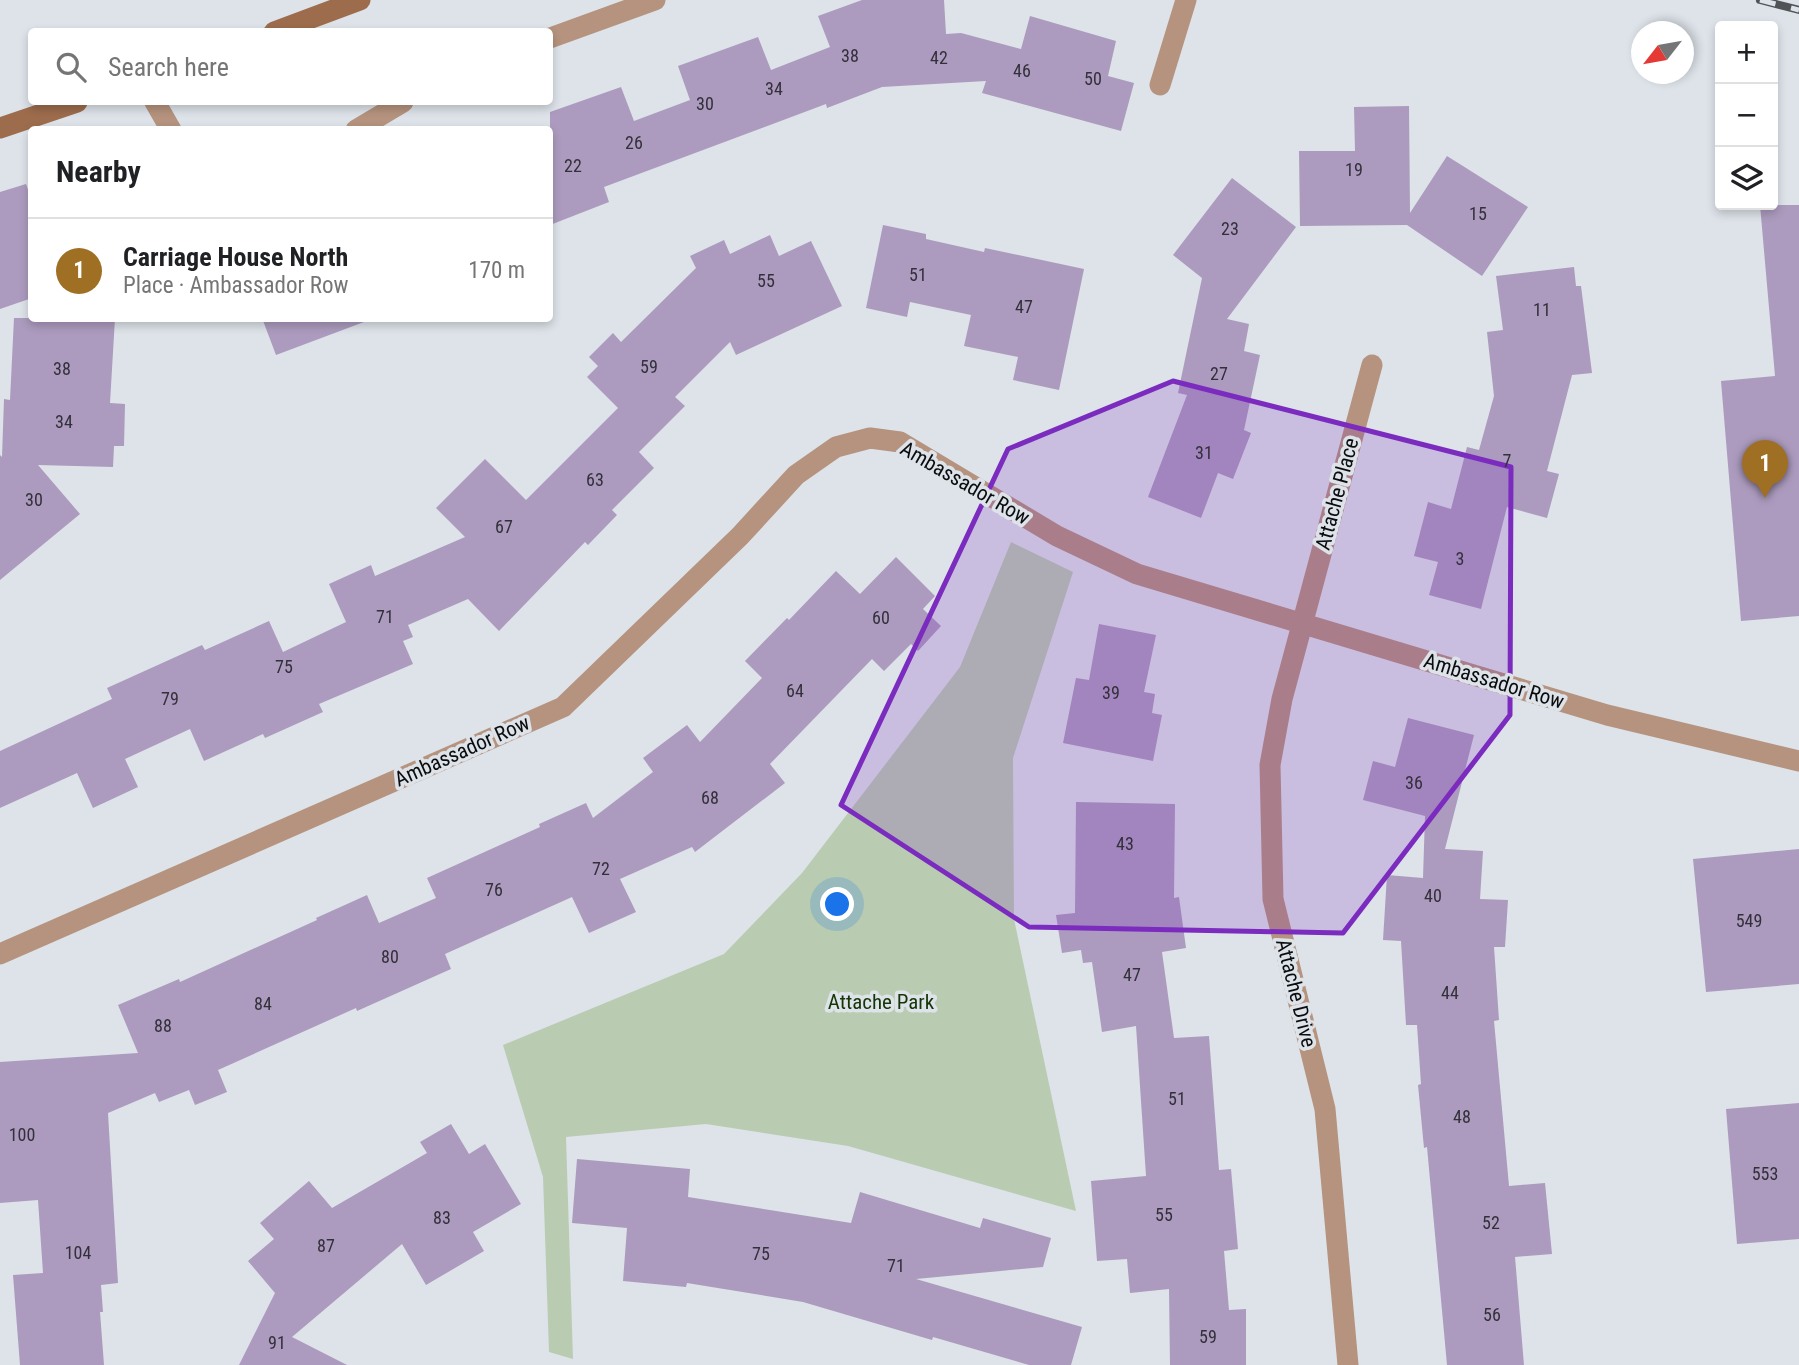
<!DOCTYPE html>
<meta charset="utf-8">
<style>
:root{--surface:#fff;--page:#f2f2f2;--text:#202124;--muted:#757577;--line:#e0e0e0;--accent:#9f6f23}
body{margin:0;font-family:"Roboto Condensed",sans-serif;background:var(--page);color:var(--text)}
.controls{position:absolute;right:21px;top:21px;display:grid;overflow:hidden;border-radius:7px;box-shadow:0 4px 10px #0003}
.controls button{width:63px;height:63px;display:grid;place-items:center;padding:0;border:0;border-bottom:2px solid var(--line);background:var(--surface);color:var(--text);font:35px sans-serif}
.compass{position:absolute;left:1631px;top:21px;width:63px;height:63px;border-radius:50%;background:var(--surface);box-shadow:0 4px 10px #0003;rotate:239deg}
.you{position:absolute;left:838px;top:905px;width:24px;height:24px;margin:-18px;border:5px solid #fff;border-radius:50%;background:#1a73e8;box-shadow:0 0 0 10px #1a73e833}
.badge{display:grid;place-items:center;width:46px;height:46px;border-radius:50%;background:var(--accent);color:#fff;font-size:23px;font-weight:700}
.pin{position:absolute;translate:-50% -58px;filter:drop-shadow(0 2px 4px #0008)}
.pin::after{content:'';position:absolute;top:37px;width:24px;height:21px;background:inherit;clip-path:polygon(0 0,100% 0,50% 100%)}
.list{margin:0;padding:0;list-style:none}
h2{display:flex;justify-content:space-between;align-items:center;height:91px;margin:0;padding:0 28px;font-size:30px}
h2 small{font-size:23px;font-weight:400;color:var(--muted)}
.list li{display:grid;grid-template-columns:46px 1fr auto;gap:21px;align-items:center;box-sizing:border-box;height:105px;padding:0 28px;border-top:2px solid var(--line)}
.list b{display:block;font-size:26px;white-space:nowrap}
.list p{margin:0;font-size:23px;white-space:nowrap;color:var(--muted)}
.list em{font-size:23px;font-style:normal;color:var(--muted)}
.icon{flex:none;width:38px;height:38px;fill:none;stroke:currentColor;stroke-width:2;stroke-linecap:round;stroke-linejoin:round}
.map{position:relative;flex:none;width:1799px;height:1365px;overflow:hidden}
.search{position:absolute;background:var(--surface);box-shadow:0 4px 10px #0003;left:28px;top:28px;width:525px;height:77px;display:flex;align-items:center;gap:18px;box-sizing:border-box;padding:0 24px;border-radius:7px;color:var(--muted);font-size:26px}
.panel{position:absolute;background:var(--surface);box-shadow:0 4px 10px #0003;left:28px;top:126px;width:525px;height:196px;border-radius:7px}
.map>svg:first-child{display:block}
.green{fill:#b9ccb2}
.building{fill:#ac9bbe}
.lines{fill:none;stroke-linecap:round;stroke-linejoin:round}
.street{stroke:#b5937e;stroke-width:21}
.secondary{stroke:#9d6c4d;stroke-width:21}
.rail-casing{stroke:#505457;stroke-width:8}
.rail{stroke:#dde3e9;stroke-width:5;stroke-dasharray:16;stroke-linecap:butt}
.marked{fill:#7b2cbf;fill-opacity:0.2;stroke:#7b2cbf;stroke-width:5;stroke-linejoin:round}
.labels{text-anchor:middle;stroke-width:7;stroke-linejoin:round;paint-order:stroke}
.number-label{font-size:18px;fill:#32303a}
.street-label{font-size:21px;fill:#0a0c0e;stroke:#dde3e9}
.park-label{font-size:21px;fill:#143606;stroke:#dde3e9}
</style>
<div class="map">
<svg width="1799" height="1365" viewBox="0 0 1799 1365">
<rect width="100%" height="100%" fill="#dde3e9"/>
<path class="green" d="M1011,542L1073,572L1013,758L1014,919L1076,1211L848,1146L706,1124L566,1137L573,1359L549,1352L543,1177L503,1045L724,954L802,873L960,667Z"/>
<path class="building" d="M862,0H944L946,34L961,33L1021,49L1030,16L1116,41L1108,76L1134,83L1121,131L982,93L986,81L882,87L827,108L826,104L604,187L609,202L550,225V112L621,87L634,121L690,100L678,66L758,37L771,70L830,47L818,16Z
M1409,106L1410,213L1447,156L1528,207L1482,276L1407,225L1300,226L1299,151H1355L1354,107Z
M1232,178L1296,227L1227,319L1249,324L1244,351L1260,355L1244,430L1251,433L1233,479L1218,473L1201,518L1148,497L1187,395L1178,393L1202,278L1173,255Z
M26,184L32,201V298L0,309V192Z
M1760,205H1799V616L1741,621L1721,381L1775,376Z
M883,225L926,234V239L984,252L985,248L1084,269L1059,390L1013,380L1018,357L964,346L971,315L910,302L907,317L866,308Z
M770,235L779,256L811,241L842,306L736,355L730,342L675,397L685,406L639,452L654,468L612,510L617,515L588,545L585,542L499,631L468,599L408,625L413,637L403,641L413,664L319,704L323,712L265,738L263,734L204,761L190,729L125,759L138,787L93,808L77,773L0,808V751L112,699L107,688L202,645L205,650L269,621L283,652L346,622L329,584L371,565L375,576L465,537L436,508L485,459L526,500L618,408L587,377L598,366L589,357L613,333L621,342L696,268L690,256L724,240L730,254Z
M1574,267L1576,286H1581L1592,373L1572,375L1547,471L1559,474L1547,518L1507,507L1481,609L1429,595L1438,562L1414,556L1428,502L1451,509L1467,447L1479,450L1494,396L1487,332L1503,330L1496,276Z
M14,318H115L110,403L125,404L124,446H114L113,467L38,465L80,514L0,580V455L2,457L4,399L10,400Z
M262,318H364V322L276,355Z
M896,557L935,596L923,609L941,626L918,651L911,644L884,671L872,659L770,764L785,783L695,852L692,847L620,879L636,912L589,933L572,897L445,954L451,969L357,1011L356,1008L218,1070L227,1092L195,1105L189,1090L159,1102L155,1093L108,1113L118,1283L101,1285L103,1312H100L104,1365H20L13,1275L43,1273L38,1200L0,1203V1062L138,1053L118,1005L179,979L180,982L317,920L316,918L367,895L379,923L436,898L427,878L540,827L539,824L586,803L593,818L653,772L643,758L687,725L700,742L762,678L745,661L787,618L789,620L836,571L860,594Z
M1099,624L1156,635L1144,692L1155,694L1152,713L1162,715L1153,761L1063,743L1076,678L1089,680Z
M1408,718L1474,735L1445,849L1483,851L1480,899L1508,900L1505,947H1494L1499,1020L1494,1021L1509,1186L1545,1183L1552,1254L1515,1257L1524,1365H1447L1427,1147L1424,1148L1418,1085L1421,1084L1417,1025H1406L1401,941L1383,940L1387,875L1423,878L1425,816L1363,800L1373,761L1395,767Z
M1076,802L1175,804L1174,898L1179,897L1186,948L1162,952L1174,1038L1209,1036L1219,1170L1231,1169L1238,1249L1224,1251L1229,1310L1246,1309V1365H1170L1169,1289L1130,1293L1127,1259L1097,1261L1091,1181L1146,1176L1136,1026L1102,1032L1092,962L1083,963L1081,950L1062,953L1056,915L1075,913Z
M1799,849V984L1706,992L1693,859Z
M1799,1103V1239L1737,1244L1726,1109Z
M451,1124L469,1154L485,1144L521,1204L473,1232L484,1251L426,1285L402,1244L292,1337L347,1365H239L275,1293L248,1261L274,1239L260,1223L309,1181L332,1208L427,1153L420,1142Z
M577,1159L690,1169L688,1197L851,1223L860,1192L980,1228L983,1218L1051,1238L1043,1267L916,1279L1082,1327L1071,1365H1029L933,1337L932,1340L803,1302L687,1283L686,1287L623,1281L627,1228L572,1223Z"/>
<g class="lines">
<path class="street" d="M550,38L655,0
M1160,85L1186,0
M155,102L171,130
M356,130L403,102
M0,954L563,707L740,536L796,475L836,447L870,438L900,442L1057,536L1137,574L1607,715L1799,761
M1348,1365L1325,1109L1273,899L1270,765L1282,699L1372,365"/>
<path class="secondary" d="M274,32L360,0
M0,128L77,102"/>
<g class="rail-casing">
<path id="rail" d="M1760,0L1799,10"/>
</g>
<use href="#rail" class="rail"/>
</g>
<path class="marked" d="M1173,381L1511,467L1510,715L1343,933L1029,927L841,805L1008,449Z"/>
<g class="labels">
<g class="number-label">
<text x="850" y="62">38</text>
<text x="939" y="64">42</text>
<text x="1022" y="77">46</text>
<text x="1093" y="85">50</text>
<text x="774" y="95">34</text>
<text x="705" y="110">30</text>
<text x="634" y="149">26</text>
<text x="573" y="172">22</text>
<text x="1354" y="176">19</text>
<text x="1478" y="220">15</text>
<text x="1230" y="235">23</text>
<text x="918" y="281">51</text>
<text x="766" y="287">55</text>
<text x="1024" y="313">47</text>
<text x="1542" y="316">11</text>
<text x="649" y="373">59</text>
<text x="62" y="375">38</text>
<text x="1219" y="380">27</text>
<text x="64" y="428">34</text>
<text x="1204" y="459">31</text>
<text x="1507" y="467">7</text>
<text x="595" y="486">63</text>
<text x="34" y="506">30</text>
<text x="504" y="533">67</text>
<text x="1460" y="565">3</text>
<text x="385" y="623">71</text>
<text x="881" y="624">60</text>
<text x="284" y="673">75</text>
<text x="795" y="697">64</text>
<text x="1111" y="699">39</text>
<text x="170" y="705">79</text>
<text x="1414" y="789">36</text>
<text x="710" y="804">68</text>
<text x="1125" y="850">43</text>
<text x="601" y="875">72</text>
<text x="494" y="896">76</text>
<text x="1433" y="902">40</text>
<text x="1749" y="927">549</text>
<text x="390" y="963">80</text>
<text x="1132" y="981">47</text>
<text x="1450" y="999">44</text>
<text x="263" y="1010">84</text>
<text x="163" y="1032">88</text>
<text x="1177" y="1105">51</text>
<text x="1462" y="1123">48</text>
<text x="22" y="1141">100</text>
<text x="1765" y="1180">553</text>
<text x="1164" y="1221">55</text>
<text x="442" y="1224">83</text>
<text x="1491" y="1229">52</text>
<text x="326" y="1252">87</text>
<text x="78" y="1259">104</text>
<text x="761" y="1260">75</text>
<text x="896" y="1272">71</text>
<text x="1492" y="1321">56</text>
<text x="1208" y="1343">59</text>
<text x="277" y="1349">91</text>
</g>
<g class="street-label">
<text transform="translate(965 483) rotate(30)" y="7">Ambassador Row</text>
<text transform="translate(1337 494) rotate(-75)" y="7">Attache Place</text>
<text transform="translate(1494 681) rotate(17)" y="7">Ambassador Row</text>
<text transform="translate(462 751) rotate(-24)" y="7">Ambassador Row</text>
<text transform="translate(1296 993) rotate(76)" y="7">Attache Drive</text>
</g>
<g class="park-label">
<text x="881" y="1009">Attache Park</text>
</g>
</g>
</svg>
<div class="controls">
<button>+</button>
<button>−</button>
<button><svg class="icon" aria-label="layers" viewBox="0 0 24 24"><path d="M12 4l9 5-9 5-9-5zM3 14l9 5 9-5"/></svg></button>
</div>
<svg class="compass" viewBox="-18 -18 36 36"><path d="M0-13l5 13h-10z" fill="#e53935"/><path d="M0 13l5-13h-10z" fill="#757577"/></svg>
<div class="you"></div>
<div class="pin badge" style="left:1765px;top:498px">1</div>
<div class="search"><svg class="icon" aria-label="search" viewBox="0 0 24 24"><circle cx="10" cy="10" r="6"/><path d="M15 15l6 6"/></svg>Search here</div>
<section class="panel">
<h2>Nearby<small></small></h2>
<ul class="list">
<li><span class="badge">1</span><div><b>Carriage House North</b><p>Place · Ambassador Row</p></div><em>170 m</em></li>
</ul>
</section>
</div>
